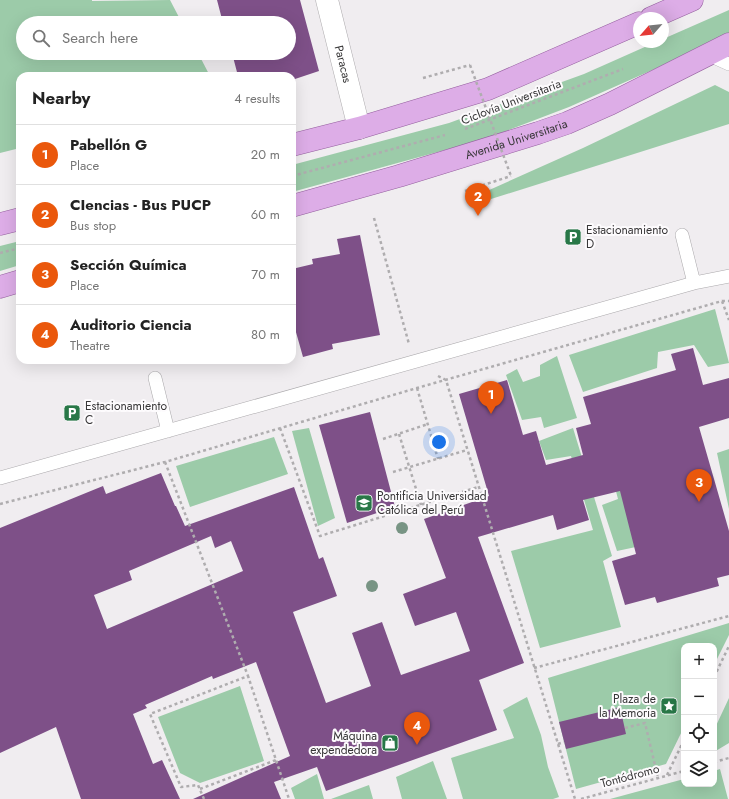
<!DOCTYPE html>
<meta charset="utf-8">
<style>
:root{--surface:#fff;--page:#f2f2f2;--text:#222;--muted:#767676;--line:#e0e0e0;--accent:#ea580c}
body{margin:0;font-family:Jost,sans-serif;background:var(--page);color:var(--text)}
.controls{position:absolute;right:12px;bottom:12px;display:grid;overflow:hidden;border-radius:8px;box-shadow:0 4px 16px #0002}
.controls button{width:36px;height:36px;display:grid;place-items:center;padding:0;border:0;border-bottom:1px solid var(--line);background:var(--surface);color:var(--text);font:20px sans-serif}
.compass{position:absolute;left:633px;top:12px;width:36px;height:36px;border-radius:50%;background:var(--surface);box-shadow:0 4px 16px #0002;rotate:242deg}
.you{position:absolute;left:439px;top:442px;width:14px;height:14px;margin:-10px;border:3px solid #fff;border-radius:50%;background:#1a73e8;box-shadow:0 0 0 6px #1a73e833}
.badge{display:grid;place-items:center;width:26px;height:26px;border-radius:50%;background:var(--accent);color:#fff;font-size:13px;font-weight:700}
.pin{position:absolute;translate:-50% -33px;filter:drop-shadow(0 1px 2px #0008)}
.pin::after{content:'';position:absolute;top:21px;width:14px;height:12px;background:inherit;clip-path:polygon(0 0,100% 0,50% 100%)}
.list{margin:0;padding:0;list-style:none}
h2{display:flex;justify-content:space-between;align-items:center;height:52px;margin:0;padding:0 16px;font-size:17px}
h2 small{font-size:13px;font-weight:400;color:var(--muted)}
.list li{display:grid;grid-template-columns:26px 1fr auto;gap:12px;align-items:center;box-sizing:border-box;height:60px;padding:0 16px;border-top:1px solid var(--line)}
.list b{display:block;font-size:15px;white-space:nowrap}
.list p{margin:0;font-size:13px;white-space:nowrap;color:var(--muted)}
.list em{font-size:13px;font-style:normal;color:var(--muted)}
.icon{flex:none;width:22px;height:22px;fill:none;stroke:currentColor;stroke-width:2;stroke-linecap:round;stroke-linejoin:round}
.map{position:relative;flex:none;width:729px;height:799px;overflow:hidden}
.search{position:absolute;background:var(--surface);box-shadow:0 4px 16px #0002;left:16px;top:16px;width:280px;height:44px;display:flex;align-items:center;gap:10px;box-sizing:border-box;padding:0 14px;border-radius:22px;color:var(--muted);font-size:15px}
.panel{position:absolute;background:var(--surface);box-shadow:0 4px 16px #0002;left:16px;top:72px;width:280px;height:292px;border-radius:12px}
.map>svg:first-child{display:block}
.green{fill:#9ccba9}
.building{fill:#7e5088;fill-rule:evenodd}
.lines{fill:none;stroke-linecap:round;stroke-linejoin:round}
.lane-casing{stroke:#aba9ac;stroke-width:14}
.street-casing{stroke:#aba9ac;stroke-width:23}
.primary-casing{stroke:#95609f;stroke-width:23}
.path{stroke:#afadaf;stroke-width:2.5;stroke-dasharray:3 3;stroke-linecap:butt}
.lane{stroke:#fff;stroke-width:13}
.street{stroke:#fff;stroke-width:22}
.primary{stroke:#ddade7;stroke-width:22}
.path-bridge{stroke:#afadaf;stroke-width:2.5;stroke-dasharray:3 3;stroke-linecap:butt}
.tree{fill:#789484}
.labels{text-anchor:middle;stroke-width:4;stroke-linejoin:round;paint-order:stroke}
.street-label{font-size:12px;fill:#373637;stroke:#fdfbfd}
.poi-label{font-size:12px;fill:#373637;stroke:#fdfbfd;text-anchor:start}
</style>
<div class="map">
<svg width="729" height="799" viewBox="0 0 729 799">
<rect width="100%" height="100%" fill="#f0edf0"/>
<path class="green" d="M0,0H92V1L170,0L182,23H23V53H198L210,76H20V148L0,153Z
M729,10V36L569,107L485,139L292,192V165L449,123L584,74L656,42H663V39Z
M715,85L729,92V124L491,199L487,191L583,148Z
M20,241V265L0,271V246Z
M715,309L729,363L708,367L694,345L658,352L657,368L583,392L569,355Z
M557,356L577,418L544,428L541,417L522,420L506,375L517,369L523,382L540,376V365Z
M309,428L335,518L318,526L292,431Z
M573,428L612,556L603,561L621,627L540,648L511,551L593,530L571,456L546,460L539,441Z
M274,437L288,474L190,507L176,466Z
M602,438L683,537L617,551L602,505L618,499Z
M729,449V509L717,453Z
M729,623V635L714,665V646H684V727L666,764L576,789L548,678Z
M240,686L264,761L200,783L180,773L158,717Z
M527,697L541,735L548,767L559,797L553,799H463L451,758L514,738L503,710Z
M729,698V743L714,752V730Z
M433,761L447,799H402L396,777Z
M720,769L728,799H610L684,779V784H714V771Z
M317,774L324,799H295L291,788Z
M369,785L373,799H331Z"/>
<path class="building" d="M217,0H300L319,71L292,80V76H238L232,53H289V23H223Z
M360,235L380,335L332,344L333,349L303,357L292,318V269L313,264L312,259L340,254L337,239Z
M693,348L703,385L729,378V418L699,427L729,531V575L717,578L719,586L657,603L655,597L625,605L612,561L636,554L620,491L583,500L589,520L557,530L553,515L478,537L524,663L479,680L497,730L326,791L317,767L274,782L281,799H193L290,756L256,662L213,679L212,676L145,705L147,708L133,714L153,764L162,760L180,799H81L56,727L0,753V528L103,486L106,494L161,473L175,506H176L185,526L294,487L319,559L323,557L337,596L293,612L326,703L371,686L352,633L382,622L401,675L470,651L456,612L415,626L403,594L446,578L424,519L489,496L459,394L507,380L523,435L536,431L546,465L583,455L576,428L591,424L583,397L676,370L671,354ZM211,536L215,548L231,541L243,571L107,629L94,595L132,580L129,571Z
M370,412L395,507L347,523L319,425Z
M620,707L626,734L566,749L559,722Z"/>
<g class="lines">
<g class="lane-casing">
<path id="lane" d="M707,54L729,64
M682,235L694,283
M155,378L168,431
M0,478L694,283L729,276"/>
</g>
<g class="street-casing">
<g id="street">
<path id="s1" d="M327,0L359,128"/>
</g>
</g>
<g class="primary-casing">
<g id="primary">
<path d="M651,18L692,0"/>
<path d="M292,145L359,128L488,89L639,23"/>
<path id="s2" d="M292,206L399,176L538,133L567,123L610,104L729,44"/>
<path d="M0,224L20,219"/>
<path d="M0,287L20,281"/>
</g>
</g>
<path class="path" d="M423,78L470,65
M465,129L623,69
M292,176L445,135
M465,191L511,176
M374,218L409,344
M0,253L20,248
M722,301L729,320
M438,376L446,380L575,799
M417,388L438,459
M280,428L320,536L478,487
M399,434L421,505
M383,439L428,424
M165,462L248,676
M393,472L467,450
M0,504L165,462L417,388L722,301H729
M534,668L729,616
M714,677L729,646
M625,728L645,723L658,778
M558,744L564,742
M714,762L729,758
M667,775L684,740
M200,789L276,760
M204,799L198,785L181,787L150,714L248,676L289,799
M581,799L684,771"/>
<use href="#lane" class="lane"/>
<use href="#street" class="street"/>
<use href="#primary" class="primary"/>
<path class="path-bridge" d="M470,65L511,176"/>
</g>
<g class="tree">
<circle cx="402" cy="528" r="6"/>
<circle cx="372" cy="586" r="6"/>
</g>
<defs>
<g id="parking-square" transform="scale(0.9)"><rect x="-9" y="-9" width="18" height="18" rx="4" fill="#287747" stroke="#fdfbfd"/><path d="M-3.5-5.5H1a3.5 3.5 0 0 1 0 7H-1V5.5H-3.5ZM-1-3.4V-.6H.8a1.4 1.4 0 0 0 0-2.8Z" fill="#fff"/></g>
<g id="university-square" transform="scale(0.9)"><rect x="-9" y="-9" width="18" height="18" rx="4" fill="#287747" stroke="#fdfbfd"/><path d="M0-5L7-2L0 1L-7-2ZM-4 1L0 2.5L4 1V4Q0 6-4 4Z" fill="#fff"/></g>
<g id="sight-square" transform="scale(0.9)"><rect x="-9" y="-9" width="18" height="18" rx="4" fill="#287747" stroke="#fdfbfd"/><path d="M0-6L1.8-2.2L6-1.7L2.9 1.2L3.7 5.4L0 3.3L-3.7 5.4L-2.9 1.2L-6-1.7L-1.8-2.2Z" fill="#fff"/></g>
<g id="shop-square" transform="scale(0.9)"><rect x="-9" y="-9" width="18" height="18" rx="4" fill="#287747" stroke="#fdfbfd"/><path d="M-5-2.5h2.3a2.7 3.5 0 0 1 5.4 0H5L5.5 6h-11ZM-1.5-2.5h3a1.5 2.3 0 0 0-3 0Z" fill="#fff"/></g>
</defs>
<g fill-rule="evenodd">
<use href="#parking-square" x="573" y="237"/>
<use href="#parking-square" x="72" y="413"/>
<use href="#university-square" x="364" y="503"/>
<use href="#sight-square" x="669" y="706"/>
<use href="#shop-square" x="390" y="743"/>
</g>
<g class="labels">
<g class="street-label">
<text dy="4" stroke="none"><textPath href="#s1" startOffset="66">Paracas</textPath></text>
<text transform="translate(511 102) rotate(-21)" y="4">Ciclovía Universitaria</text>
<text dy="4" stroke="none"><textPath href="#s2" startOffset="234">Avenida Universitaria</textPath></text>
<text transform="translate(630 776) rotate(-15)" y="4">Tontódromo</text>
</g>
<g class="poi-label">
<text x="586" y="234">Estacionamiento<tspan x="586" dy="14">D</tspan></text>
<text x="85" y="410">Estacionamiento<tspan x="85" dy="14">C</tspan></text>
<text x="377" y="500">Pontificia Universidad<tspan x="377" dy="14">Católica del Perú</tspan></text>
<text x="656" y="703" text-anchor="end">Plaza de<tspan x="656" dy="14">la Memoria</tspan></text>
<text x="377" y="740" text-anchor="end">Máquina<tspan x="377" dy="14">expendedora</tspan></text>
</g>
</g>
</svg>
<div class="controls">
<button>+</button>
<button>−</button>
<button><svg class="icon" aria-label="locate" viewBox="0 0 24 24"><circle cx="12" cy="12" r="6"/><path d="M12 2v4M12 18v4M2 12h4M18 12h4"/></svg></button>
<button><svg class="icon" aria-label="layers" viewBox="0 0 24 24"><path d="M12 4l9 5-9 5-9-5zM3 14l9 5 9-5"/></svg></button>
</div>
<svg class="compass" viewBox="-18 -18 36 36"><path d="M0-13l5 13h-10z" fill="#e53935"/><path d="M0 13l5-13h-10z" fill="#767676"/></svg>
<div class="you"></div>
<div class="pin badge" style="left:491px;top:414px">1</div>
<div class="pin badge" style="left:478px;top:216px">2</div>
<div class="pin badge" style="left:699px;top:502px">3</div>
<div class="pin badge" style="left:417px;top:745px">4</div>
<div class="search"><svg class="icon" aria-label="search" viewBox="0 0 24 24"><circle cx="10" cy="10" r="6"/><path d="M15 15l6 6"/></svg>Search here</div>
<section class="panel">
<h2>Nearby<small>4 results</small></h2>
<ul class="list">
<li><span class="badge">1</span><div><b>Pabellón G</b><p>Place</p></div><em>20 m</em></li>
<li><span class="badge">2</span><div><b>CIencias - Bus PUCP</b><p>Bus stop</p></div><em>60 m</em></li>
<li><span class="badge">3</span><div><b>Sección Química</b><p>Place</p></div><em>70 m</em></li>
<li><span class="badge">4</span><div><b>Auditorio Ciencia</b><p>Theatre</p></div><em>80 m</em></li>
</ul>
</section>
</div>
